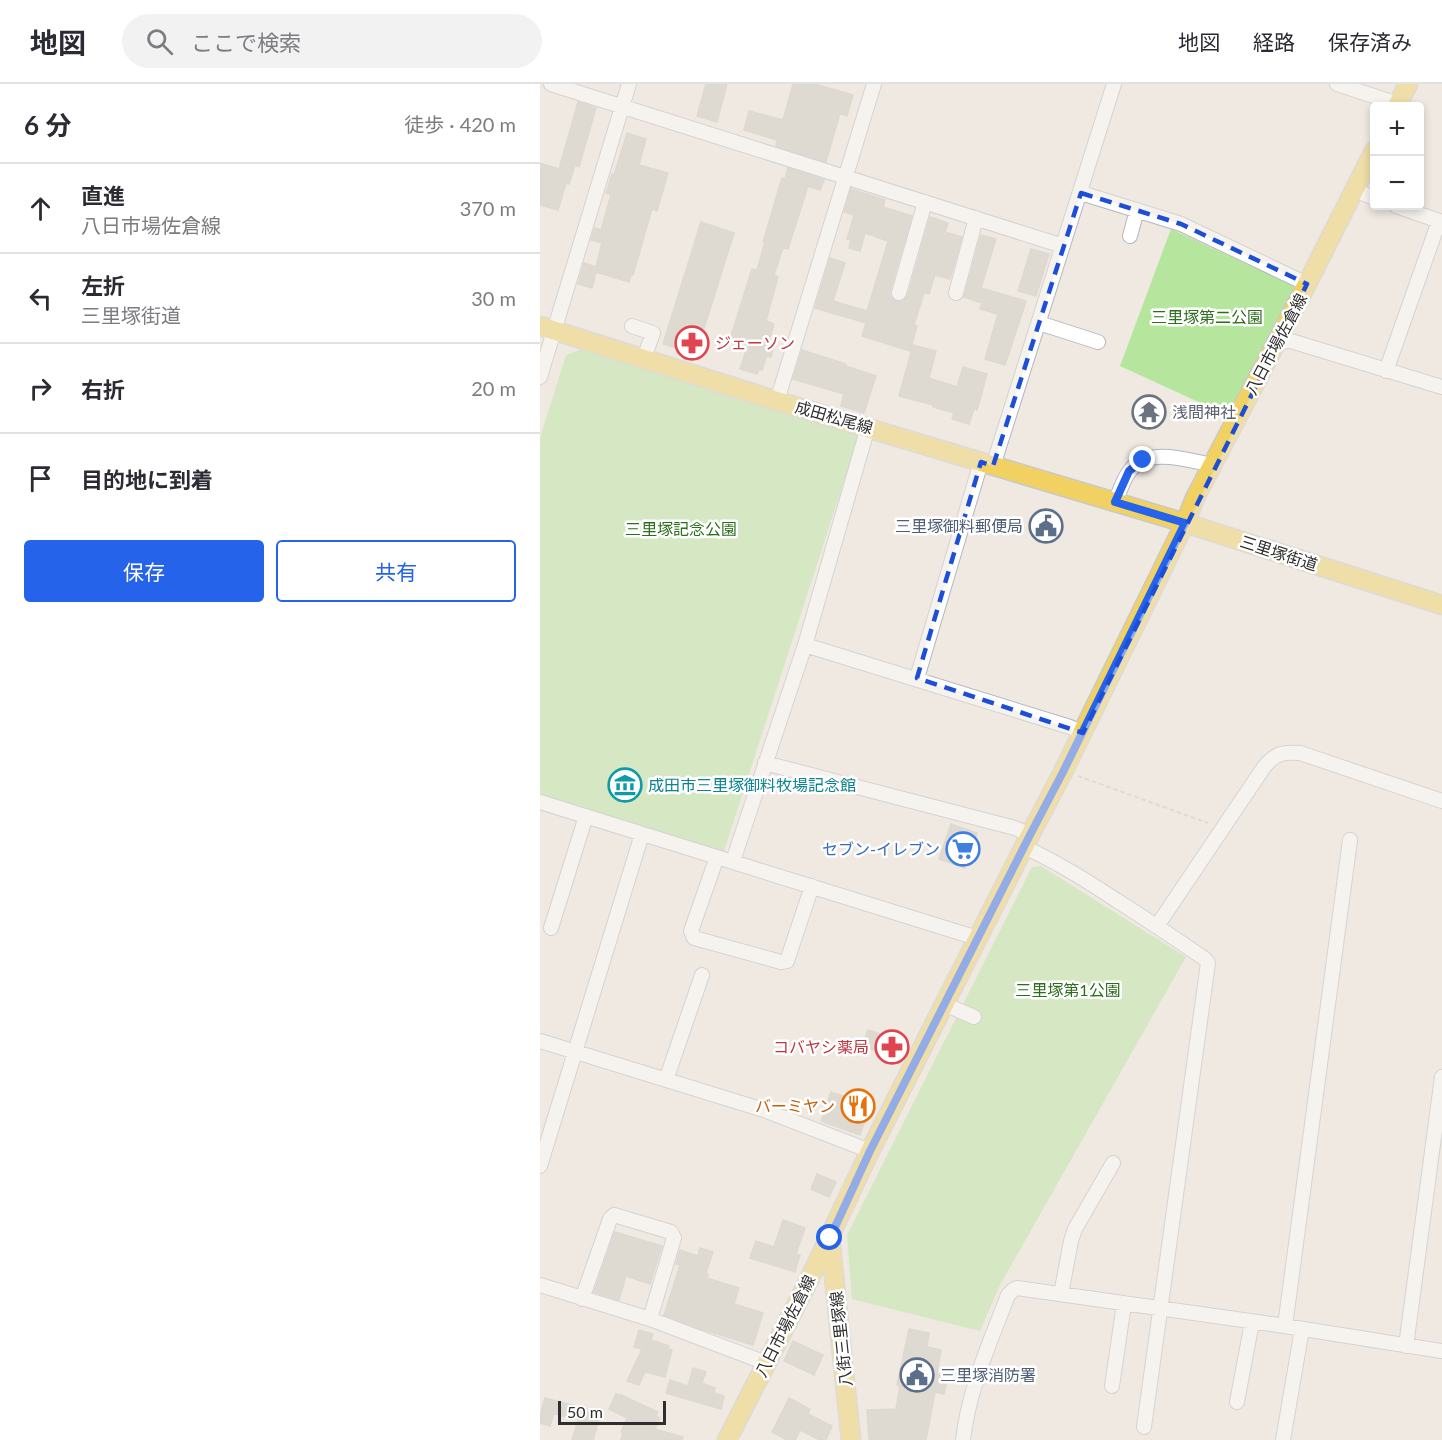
<!DOCTYPE html>
<html lang="ja">
<meta charset="utf-8">
<style>
:root{--surface:#fff;--page:#f2f2f3;--text:#2b2b33;--muted:#7c7c81;--line:#e1e1e2;--accent:#2563eb}
body{margin:0;font-family:Lato,"Noto Sans JP",sans-serif;background:var(--page);color:var(--text)}
.controls{position:absolute;right:18px;top:18px;display:grid;overflow:hidden;border-radius:6px;box-shadow:0 3px 9px #0003}
.controls button{width:54px;height:54px;display:grid;place-items:center;padding:0;border:0;border-bottom:2px solid var(--line);background:var(--surface);color:var(--text);font:30px sans-serif}
.scale{position:absolute;left:18px;bottom:15px;width:108px;box-sizing:border-box;padding-left:6px;border:3px solid #2e2e2e;border-top:0;font-size:16px;line-height:21px;white-space:nowrap;color:#2e2e2e;-webkit-text-stroke:4px #fff;paint-order:stroke}
.stop{position:absolute;width:18px;height:18px;margin:-14px;border:4px solid #2563eb;border-radius:50%;background:#fff}
.stop.end{background:#2563eb;border-color:#fff;box-shadow:0 2px 6px #0008}
.list{margin:0;padding:0;list-style:none}
h2{display:flex;justify-content:space-between;align-items:center;height:78px;margin:0;padding:0 24px;font-size:26px}
h2 small{font-size:20px;font-weight:400;color:var(--muted)}
.list li{display:grid;grid-template-columns:39px 1fr auto;gap:18px;align-items:center;box-sizing:border-box;height:90px;padding:0 24px;border-top:2px solid var(--line)}
.list b{display:block;font-size:22px;white-space:nowrap}
.list p{margin:0;font-size:20px;white-space:nowrap;color:var(--muted)}
.list em{font-size:20px;font-style:normal;color:var(--muted)}
.actions{display:flex;gap:12px;padding:18px 24px}
.actions a{flex:1;padding:14px 0;border:2px solid var(--accent);border-radius:6px;text-align:center;font-size:21px;color:var(--accent)}
.actions .main{background:var(--accent);color:#fff}
.icon{flex:none;width:33px;height:33px;fill:none;stroke:currentColor;stroke-width:2;stroke-linecap:round;stroke-linejoin:round}
.map{position:relative;flex:none;width:902px;height:1356px;overflow:hidden}
header{display:flex;align-items:center;gap:36px;box-sizing:border-box;height:84px;padding:0 30px;background:var(--surface);border-bottom:2px solid var(--line)}
header strong{font-size:28px}
nav{display:flex;gap:33px;margin-inline-start:auto;font-size:21px}
.search{width:420px;height:54px;background:var(--page);display:flex;align-items:center;gap:15px;box-sizing:border-box;padding:0 21px;border-radius:33px;color:var(--muted);font-size:22px}
main{display:flex}
aside{flex:1;background:var(--surface)}
.map>svg:first-child{display:block}
.green{fill:#b6e59e}
.building{fill:#cbc7bf;stroke:#cbc5ba;stroke-width:1.5}
.lines{fill:none;stroke-linecap:round;stroke-linejoin:round}
.minor-casing{stroke:#b4b7c1;stroke-width:16}
.major-casing{stroke:#c9c9c9;stroke-width:21}
.path{stroke:#c9c9c9;stroke-width:2;stroke-dasharray:4.5 3;stroke-linecap:butt}
.minor{stroke:#fff;stroke-width:14}
.major{stroke:#f2d163;stroke-width:18}
.route{stroke:#2563eb;stroke-width:8}
.marked{fill:none;stroke:#1d4ed8;stroke-width:4.5;stroke-dasharray:12 8;stroke-linejoin:round}
.labels{text-anchor:middle;stroke-width:5;stroke-linejoin:round;paint-order:stroke}
.park-label{font-size:16px;fill:#2c6e1b;stroke:#fff}
.health-label{font-size:16px;fill:#be3a42;stroke:#fff;text-anchor:start}
.street-label{font-size:16px;fill:#2e2e2e;stroke:#fff}
.worship-label{font-size:16px;fill:#5b616d;stroke:#fff;text-anchor:start}
.service-label{font-size:16px;fill:#4e5e75;stroke:#fff;text-anchor:end}
.culture-label{font-size:16px;fill:#0d838f;stroke:#fff;text-anchor:start}
.shop-label{font-size:16px;fill:#366cbe;stroke:#fff;text-anchor:end}
.food-label{font-size:16px;fill:#c56008;stroke:#fff;text-anchor:end}
</style>
<header>
<strong>地図</strong>
<div class="search"><svg class="icon" aria-label="search" viewBox="0 0 24 24"><circle cx="10" cy="10" r="6"/><path d="M15 15l6 6"/></svg>ここで検索</div>
<nav><a>地図</a><a>経路</a><a>保存済み</a></nav>
</header>
<main>
<aside>
<h2>6 分<small>徒歩 · 420 m</small></h2>
<ul class="list">
<li><svg class="icon" aria-label="ahead" viewBox="0 0 24 24"><path d="M12 20V5M6 11l6-6 6 6"/></svg><div><b>直進</b><p>八日市場佐倉線</p></div><em>370 m</em></li>
<li><svg class="icon" aria-label="left" viewBox="0 0 24 24"><path d="M17 20v-9H6M10 6l-5 5 5 5"/></svg><div><b>左折</b><p>三里塚街道</p></div><em>30 m</em></li>
<li><svg class="icon" aria-label="right" viewBox="0 0 24 24"><path d="M7 20v-9h11M14 6l5 5-5 5"/></svg><div><b>右折</b></div><em>20 m</em></li>
<li><svg class="icon" aria-label="arrive" viewBox="0 0 24 24"><path d="M6 21V4h12l-3 4 3 4H6"/></svg><div><b>目的地に到着</b></div></li>
</ul>
<div class="actions"><a class="main">保存</a><a>共有</a></div>
</aside>
<div class="map">
<svg width="902" height="1356" viewBox="0 0 902 1356">
<rect width="100%" height="100%" fill="#efe9e1"/>
<path class="green" d="M631,145L756,203L689,332L580,282Z
M42,265L319,351L184,767L0,711V354L26,271Z
M501,782L646,873L460,1201L440,1247L312,1215L307,1151L492,783Z"/>
<path class="building" d="M166,0H187L177,38L157,32Z
M253,0H275L313,11L307,32L300,29L286,78L236,62L237,56L204,46L209,27L243,36Z
M38,18L56,24L39,83L35,81L29,100L26,99L18,126L0,121V79L19,85Z
M87,49L106,55L99,81L128,89L117,127L112,125L93,191H91L89,198L56,188L52,204L38,200L44,179L56,183L62,159L51,156L55,144L61,146L71,111L66,109L72,90L74,91Z
M248,84L284,96L280,106L268,102L248,165L243,164L234,191L238,193L226,237L234,240L228,260L234,262L231,273L227,272L222,286L219,285L217,290L200,285L207,264L189,258L212,185L217,186L225,158H223L242,94L245,95Z
M311,105L345,116L343,123L372,132L350,207V212L356,217L362,218L368,211L390,133L408,139L405,148L422,153L410,195L395,191L389,210L384,209L374,241L377,242L370,267L322,252L326,239L275,224L290,174L305,179L293,217L327,227L337,194L348,157L325,149L320,167L309,164L311,156L307,155L314,131L304,128Z
M161,138L194,149L156,270L123,260Z
M441,151L456,155L441,204L486,217L465,281L445,275L458,230L440,225L442,219L424,213Z
M491,165L509,170L496,212L478,207Z
M373,261L396,267L389,294L417,303L423,283L447,290L437,326L434,325L429,340L412,335L414,329L393,323V321L359,312Z
M262,266L306,280V282L336,292L324,329L301,322L304,310L253,295Z
M411,740L437,749L425,784L399,775Z
M328,946L360,956L354,973L322,962Z
M291,1008L330,1021L320,1051L281,1037Z
M277,1090L296,1098L289,1113L271,1105Z
M243,1136L265,1144L256,1170L260,1171L255,1188L210,1174L216,1157L234,1163Z
M75,1148L122,1162L110,1200L86,1192L79,1216L54,1208Z
M160,1164L173,1168L166,1189L168,1190L167,1194L199,1204L194,1220L223,1229L213,1261L161,1245L124,1231L140,1181L136,1180L140,1166L158,1172Z
M369,1245L389,1249L387,1263L401,1266L397,1290L408,1292L404,1310L395,1308L386,1356H329L327,1326L356,1325L360,1302L357,1301Z
M99,1246L113,1250L111,1256L129,1262L128,1265L132,1266L125,1293L105,1288L99,1301L87,1297L102,1265L94,1263Z
M253,1257L283,1271L274,1291L244,1277Z
M153,1284L166,1288L162,1299L175,1304L174,1309L184,1312L181,1325L126,1309L130,1296L148,1302Z
M76,1310L81,1312V1311L118,1328L116,1332L120,1334L115,1345L143,1353L142,1356H81L83,1349L81,1348L87,1334L69,1325Z
M5,1314L32,1321L28,1334L14,1329L10,1342L0,1339V1332Z
M249,1314L270,1325L268,1330L292,1342L286,1356H280L260,1346L255,1356H247L232,1348Z
M41,1326L60,1332L53,1356H32Z"/>
<g class="lines">
<g class="minor-casing">
<path id="minor" d="M11,0L523,162
M797,0L858,20
M815,106L834,114
M541,109L641,140L767,200
M856,122L902,138
M590,152L597,126
M359,209L385,118
M416,209L436,134
M499,239L558,258
M92,242L113,249L104,274
M737,258L751,257L902,303
M846,287L899,137
M0,293L89,0
M237,317L334,0
M453,382L574,0
M575,418C579,409 583,396 589,388C608,362 646,376 673,381
M265,561L530,643L543,649
M377,594L441,378
M225,679L475,744L490,751
M0,718L437,854
M484,763C517,778 546,796 576,816C606,835 636,855 665,875L668,879L604,1343
M177,773L151,847L154,854L241,878L247,877L272,802
M193,777L265,561L328,343
M617,842L724,683C736,669 742,668 760,669L902,717
M11,844L46,732
M404,920L434,933
M0,957L224,1026L330,1067
M126,996L162,891
M0,1082L102,750
M0,1201L110,1235L226,1279
M521,1210L531,1157L535,1145L573,1079
M42,1215L70,1135L74,1131L131,1148L134,1154L110,1235
M745,1242L810,756
M866,1262L902,993
M572,1302L584,1220
M697,1318L712,1238
M423,1356C429,1304 450,1259 468,1211L473,1206L477,1204L745,1242L902,1267
M743,1356L762,1245"/>
</g>
<g class="major-casing">
<path id="major" d="M857,22L868,0
M0,242L237,317L645,439L902,521
M290,1154L311,1356
M187,1356L268,1198L330,1067L490,751L523,688L645,439L655,414L767,200L834,67"/>
</g>
<path class="path" d="M538,692L668,739"/>
<use href="#minor" class="minor"/>
<use href="#major" class="major"/>
</g>
<g class="lines">
<path class="route" d="M290,1154L330,1067L490,751L523,688L645,439L575,418L589,387L603,376"/>
</g>
<path d="M0 0H902V1356H0ZM541,109L641,140L767,200L543,649L377,594L441,378L453,382Z" fill="#efe9e1" fill-opacity=".55" fill-rule="evenodd"/>
<path class="marked" d="M541,109L641,140L767,200L543,649L377,594L441,378L453,382Z"/>
<defs>
<g id="pharmacy-ring" transform="scale(1.725)"><circle r="9.5" fill="#fff" stroke="#e0444e" stroke-width="1.5"/><path d="M-2-6h4v4h4v4h-4v4h-4v-4h-4v-4h4Z" fill="#e0444e"/></g>
<g id="temple-ring" transform="scale(1.725)"><circle r="9.5" fill="#fff" stroke="#6b7280" stroke-width="1.5"/><path d="M0-6L5-2H3V0L6.5 2.5H4V6H1.5V3h-3V6H-4V2.5H-6.5L-3 0V-2H-5Z" fill="#6b7280"/></g>
<g id="civic-ring" transform="scale(1.725)"><circle r="9.5" fill="#fff" stroke="#5c6f8a" stroke-width="1.5"/><path d="M-.6-6.5H3V-4.5H.6V-3L4-1V1h2V6H-6V1h2V-1L-.6-3ZM-1.2 2.5V6h2.4V2.5Z" fill="#5c6f8a"/></g>
<g id="museum-ring" transform="scale(1.725)"><circle r="9.5" fill="#fff" stroke="#0f9aa8" stroke-width="1.5"/><path d="M0-6L6-3V-2H-6V-3ZM-5-1h2V3h-2ZM-1-1h2V3h-2ZM3-1h2V3H3ZM-6 4H6V6H-6Z" fill="#0f9aa8"/></g>
<g id="supermarket-ring" transform="scale(1.725)"><circle r="9.5" fill="#fff" stroke="#3f7fe0" stroke-width="1.5"/><path d="M-6-5.5h2.5l.6 2H6L4.5 2H-2.5L-4.4-4H-6ZM-1.5 3.2a1.3 1.3 0 1 0 .1 0ZM3 3.2a1.3 1.3 0 1 0 .1 0Z" fill="#3f7fe0"/></g>
<g id="restaurant-ring" transform="scale(1.725)"><circle r="9.5" fill="#fff" stroke="#e8710a" stroke-width="1.5"/><path d="M-5-6h1v4h1v-4h1v4h1v-4h1v5L-1.5 .5V6h-2V.5L-5-1ZM5-6V6H3V1.5H1.5Q1.5-4 5-6Z" fill="#e8710a"/></g>
</defs>
<g fill-rule="evenodd">
<use href="#pharmacy-ring" x="152" y="259"/>
<use href="#temple-ring" x="609" y="328"/>
<use href="#civic-ring" x="506" y="442"/>
<use href="#museum-ring" x="85" y="701"/>
<use href="#supermarket-ring" x="423" y="765"/>
<use href="#pharmacy-ring" x="352" y="963"/>
<use href="#restaurant-ring" x="318" y="1022"/>
<use href="#civic-ring" x="377" y="1291"/>
</g>
<g class="labels">
<g class="park-label">
<text x="667" y="239">三里塚第二公園</text>
<text x="141" y="451">三里塚記念公園</text>
<text x="528" y="912">三里塚第1公園</text>
</g>
<g class="health-label">
<text x="175" y="265">ジェーソン</text>
<text x="329" y="969" text-anchor="end">コバヤシ薬局</text>
</g>
<g class="street-label">
<text transform="translate(736 260) rotate(-62)" y="6">八日市場佐倉線</text>
<text transform="translate(294 333) rotate(16)" y="6">成田松尾線</text>
<text transform="translate(739 469) rotate(18)" y="6">三里塚街道</text>
<text transform="translate(245 1242) rotate(-63)" y="6">八日市場佐倉線</text>
<text transform="translate(301 1255) rotate(-96)" y="6">八街三里塚線</text>
</g>
<g class="worship-label">
<text x="632" y="334">浅間神社</text>
</g>
<g class="service-label">
<text x="483" y="448">三里塚御料郵便局</text>
<text x="400" y="1297" text-anchor="start">三里塚消防署</text>
</g>
<g class="culture-label">
<text x="108" y="707">成田市三里塚御料牧場記念館</text>
</g>
<g class="shop-label">
<text x="400" y="771">セブン-イレブン</text>
</g>
<g class="food-label">
<text x="295" y="1028">バーミヤン</text>
</g>
</g>
</svg>
<div class="controls">
<button>+</button>
<button>−</button>
</div>
<div class="scale">50 m</div>
<div class="stop" style="left:290px;top:1154px"></div>
<div class="stop end" style="left:603px;top:376px"></div>
</div>
</main>
